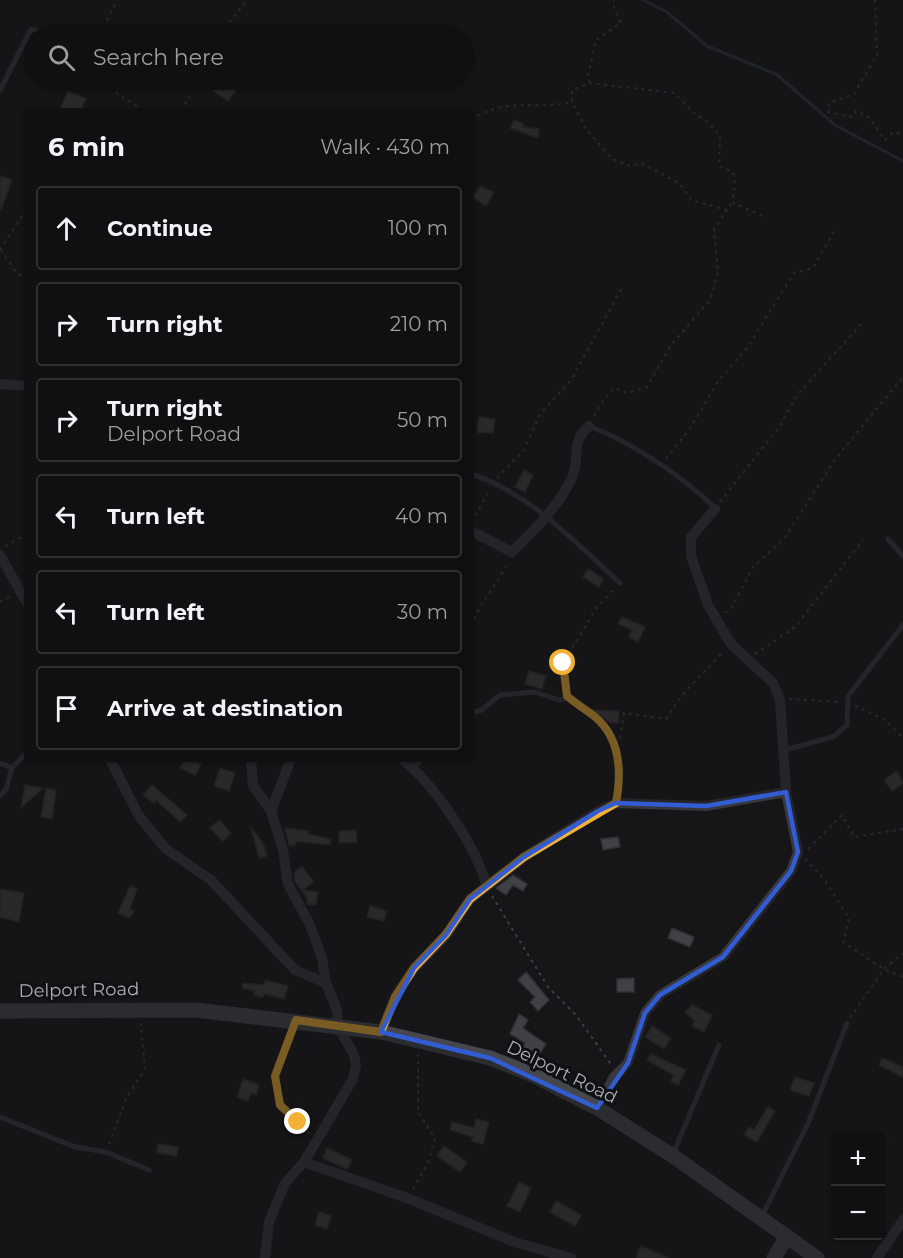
<!DOCTYPE html>
<meta charset="utf-8">
<style>
:root{--surface:#101012;--page:#1e1e20;--text:#f1f3f6;--muted:#9c9d9f;--line:#303032}
body{margin:0;font-family:Montserrat,sans-serif;background:var(--page);color:var(--text)}
.controls{position:absolute;right:18px;bottom:18px;display:grid;overflow:hidden;border-radius:6px;box-shadow:0 2px 4px #0004}
.controls button{width:54px;height:54px;display:grid;place-items:center;padding:0;border:0;border-bottom:2px solid var(--line);background:var(--surface);color:var(--text);font:30px sans-serif}
.stop{position:absolute;width:18px;height:18px;margin:-14px;border:4px solid #f2b134;border-radius:50%;background:#fff}
.stop.end{background:#f2b134;border-color:#fff;box-shadow:0 2px 6px #0008}
.list{margin:0;padding:0;list-style:none}
h2{display:flex;justify-content:space-between;align-items:center;height:78px;margin:0;padding:0 24px;font-size:26px}
h2 small{font-size:20px;font-weight:400;color:var(--muted)}
.list li{display:grid;grid-template-columns:39px 1fr auto;gap:18px;align-items:center;box-sizing:border-box;height:84px;margin:0 12px 12px;padding:0 12px;border:2px solid var(--line);border-radius:6px}
.list b{display:block;font-size:22px;white-space:nowrap}
.list p{margin:0;font-size:20px;white-space:nowrap;color:var(--muted)}
.list em{font-size:20px;font-style:normal;color:var(--muted)}
.icon{flex:none;width:33px;height:33px;fill:none;stroke:currentColor;stroke-width:2;stroke-linecap:round;stroke-linejoin:round}
.map{position:relative;flex:none;width:903px;height:1258px;overflow:hidden}
.search{position:absolute;background:var(--surface);box-shadow:0 2px 4px #0004;left:24px;top:24px;width:450px;height:66px;display:flex;align-items:center;gap:15px;box-sizing:border-box;padding:0 21px;border-radius:33px;color:var(--muted);font-size:22px}
.panel{position:absolute;background:var(--surface);box-shadow:0 2px 4px #0004;left:24px;top:108px;width:450px;height:654px;border-radius:6px}
.map>svg:first-child{display:block}
.lines{fill:none;stroke-linecap:round;stroke-linejoin:round}
.stream{stroke:#2c353c;stroke-width:3}
.building{fill:#404145;stroke:#303034;stroke-width:1.5}
.path{stroke:#3d3f44;stroke-width:2;stroke-dasharray:3 4.5;stroke-linecap:butt}
.lane{stroke:#37383d;stroke-width:5}
.street{stroke:#37383d;stroke-width:10}
.secondary{stroke:#45474d;stroke-width:15}
.route{stroke:#f2b134;stroke-width:8}
.marked{fill:none;stroke:#325cd3;stroke-width:4.5;stroke-linejoin:round}
.labels{text-anchor:middle;stroke-width:6;stroke-linejoin:round;paint-order:stroke}
.street-label{font-size:18px;fill:#a8adb8;stroke:#111113}
</style>
<div class="map">
<svg width="903" height="1258" viewBox="0 0 903 1258">
<rect width="100%" height="100%" fill="#161618"/>
<g class="lines">
<path class="stream" d="M643,0L667,12L707,46L776,74L835,125L903,161"/>
</g>
<path class="building" d="M210,80H220L236,90L228,101L206,86Z
M68,91L86,99L80,111H59Z
M514,120L524,124L523,127L539,129L538,138L510,128Z
M0,176L12,180L1,209H0Z
M480,186L494,192L486,206L473,197Z
M479,417L495,419L493,433L477,432Z
M524,470L533,475L525,492L515,487Z
M588,569L604,579L599,587L583,577Z
M622,617L645,627L638,642L629,637L632,630L618,624Z
M529,671L546,676L542,689L525,684Z
M592,710L619,711L618,723L609,722Z
M185,759L201,764L195,775L180,768Z
M220,768L235,773L229,791L214,786Z
M897,771L903,783L892,791L884,780Z
M25,785L43,788L21,808Z
M152,785L187,815L180,822L156,800L154,803L143,795Z
M46,788L56,790L52,819L41,817Z
M219,820L231,833L223,841L210,828Z
M251,827L264,845L267,856L259,858Z
M285,828L308,831V834L331,839L330,845L296,841L295,846L289,845Z
M356,830L357,842L339,843V831Z
M618,837L620,847L603,850L601,839Z
M302,866L314,882L303,890L318,892L316,905L307,904L308,899L295,882L294,873Z
M513,875L527,884L523,891L513,885L506,895L496,888Z
M130,886L137,889L130,909L134,911L130,918L118,913Z
M0,889L24,893L19,922L0,917Z
M370,906L387,911L384,921L367,917Z
M672,928L694,937L690,947L668,938Z
M526,972L549,1000L538,1011L530,1002L535,997L518,980Z
M634,978V992H617V979Z
M265,980L288,986L284,999L264,994L263,997L254,995L255,991L242,988L243,983L264,985Z
M692,1005L712,1015L704,1032L692,1026L695,1021L685,1012Z
M519,1014L528,1020L523,1028L546,1044L536,1060L521,1049L525,1043L510,1034Z
M652,1026L671,1038L664,1049L645,1037Z
M651,1054L686,1070L678,1085L671,1081L674,1075L647,1060Z
M882,1058L903,1067V1077L879,1065Z
M795,1077L814,1083L809,1096L790,1090Z
M243,1079L259,1085L256,1095L251,1093L248,1101L237,1097Z
M768,1107L775,1111L757,1142L744,1135L749,1127L754,1130Z
M476,1119L489,1122L483,1144L471,1141L473,1137L450,1130L452,1122L474,1128Z
M158,1144L178,1147L177,1156L157,1153Z
M444,1146L467,1162L460,1172L437,1156Z
M327,1148L352,1160L347,1169L323,1158Z
M519,1182L531,1188L520,1212L507,1206Z
M556,1201L581,1215L575,1226L550,1212Z
M319,1212L331,1216L327,1229L315,1225Z
M641,1246L669,1258H636Z"/>
<g class="lines">
<path class="path" d="M875,0L877,55L854,94L829,103L828,112L852,117L856,111L869,117L885,140L893,132L903,134
M100,34L117,0
M220,34L247,0
M97,80L144,111
M590,83L588,76L596,40L621,23L614,7V0
M181,111L198,80
M471,120C507,96 533,111 572,102
M727,210L691,200L680,184L642,163L630,166L612,159L586,129L572,102V90L590,83L674,93L696,115L705,119L720,136L719,166L733,172L735,185L732,202L762,216
M0,250L27,208
M1,250L16,272L27,279
M594,416L604,399L614,388L628,393L647,387L671,345L710,300L718,273L714,230L732,202
M666,459L689,430L719,380L747,348L794,273L813,268L836,228
M497,478L524,450L540,414L571,380L623,286
M720,502L780,426L798,394L863,322
M472,522L489,490
M5,546L27,534
M0,602L11,596
M725,613L732,607L753,567L784,539L836,458L903,377
M471,626C480,602 497,585 508,562
M755,654L795,627L863,540
M566,690L563,663L597,607L616,587
M789,699L840,702
M855,706L885,720L900,735L903,734
M620,738L624,713L666,719L682,695L724,651
M808,849L842,815L854,837L903,829
M805,859L824,879L849,918L843,942L884,969L903,977
M492,896L548,987L575,1014L611,1064
M850,1018L884,969L903,953
M292,1034L275,1076L281,1105L309,1133
M109,1144L127,1097L145,1069L141,1023
M413,1189L428,1163L435,1138L418,1112V1054"/>
<path class="lane" d="M0,90L31,29L46,34
M589,426C633,443 681,475 715,508
M471,474C530,493 575,542 620,583
M888,539L903,556
M471,713L482,710L500,695L535,692L559,700L569,698C611,726 627,752 616,803
M784,750L833,737L847,725L848,696L903,625
M0,763L12,768
M414,769L421,759
M0,796L6,789L12,768L27,752
M0,1117L75,1147L106,1152L149,1170
M673,1154L719,1045
M762,1216L809,1121L847,1023"/>
<path class="street" d="M0,384L27,386
M471,531L512,552C534,530 558,507 572,478C581,458 569,444 589,426
M0,555L27,603
M110,759L139,816L166,849L211,880L295,970L326,983
M251,759L253,786L271,811L283,850L288,884L310,925L322,958L326,983L337,1010L338,1027L354,1055L356,1066L353,1079L304,1162L285,1183L269,1222L265,1258
M402,759C433,783 477,847 486,885
M271,811L291,759
M381,1032L395,997L414,968L446,935L470,899L524,857L598,811L616,803L706,806L786,792
M597,1108L614,1077L628,1063L645,1013L660,995L723,957L791,871L798,852L786,792L780,699L773,683L731,644L708,605L691,556V537L715,509
M304,1162L407,1198L517,1243L571,1258
M877,1258L903,1220"/>
<path class="secondary" d="M0,1011L196,1010L381,1032L490,1058L533,1075L597,1108L673,1156L817,1258
M774,1258L786,1238"/>
</g>
<g class="lines">
<path class="route" d="M298,1122L280,1105L275,1076L296,1020L381,1032L395,997L414,968L446,934L470,899L524,857L616,803C622,771 620,737 594,716C585,709 575,703 567,696L563,663"/>
</g>
<path d="M0 0H903V1258H0ZM786,792L798,852L791,871L723,957L660,995L645,1013L628,1063L597,1108L490,1058L381,1032L414,968L446,935L470,899L524,857L598,811L616,803L706,806Z" fill="#161618" fill-opacity=".55" fill-rule="evenodd"/>
<path class="marked" d="M786,792L798,852L791,871L723,957L660,995L645,1013L628,1063L597,1108L490,1058L381,1032L414,968L446,935L470,899L524,857L598,811L616,803L706,806Z"/>
<g class="labels">
<g class="street-label">
<text transform="translate(79 990) rotate(-1)" y="6">Delport Road</text>
<text transform="translate(562 1072) rotate(26)" y="6">Delport Road</text>
</g>
</g>
</svg>
<div class="controls">
<button>+</button>
<button>−</button>
</div>
<div class="stop" style="left:563px;top:663px"></div>
<div class="stop end" style="left:298px;top:1122px"></div>
<div class="search"><svg class="icon" aria-label="search" viewBox="0 0 24 24"><circle cx="10" cy="10" r="6"/><path d="M15 15l6 6"/></svg>Search here</div>
<section class="panel">
<h2>6 min<small>Walk · 430 m</small></h2>
<ul class="list">
<li><svg class="icon" aria-label="ahead" viewBox="0 0 24 24"><path d="M12 20V5M6 11l6-6 6 6"/></svg><div><b>Continue</b></div><em>100 m</em></li>
<li><svg class="icon" aria-label="right" viewBox="0 0 24 24"><path d="M7 20v-9h11M14 6l5 5-5 5"/></svg><div><b>Turn right</b></div><em>210 m</em></li>
<li><svg class="icon" aria-label="right" viewBox="0 0 24 24"><path d="M7 20v-9h11M14 6l5 5-5 5"/></svg><div><b>Turn right</b><p>Delport Road</p></div><em>50 m</em></li>
<li><svg class="icon" aria-label="left" viewBox="0 0 24 24"><path d="M17 20v-9H6M10 6l-5 5 5 5"/></svg><div><b>Turn left</b></div><em>40 m</em></li>
<li><svg class="icon" aria-label="left" viewBox="0 0 24 24"><path d="M17 20v-9H6M10 6l-5 5 5 5"/></svg><div><b>Turn left</b></div><em>30 m</em></li>
<li><svg class="icon" aria-label="arrive" viewBox="0 0 24 24"><path d="M6 21V4h12l-3 4 3 4H6"/></svg><div><b>Arrive at destination</b></div></li>
</ul>
</section>
</div>
